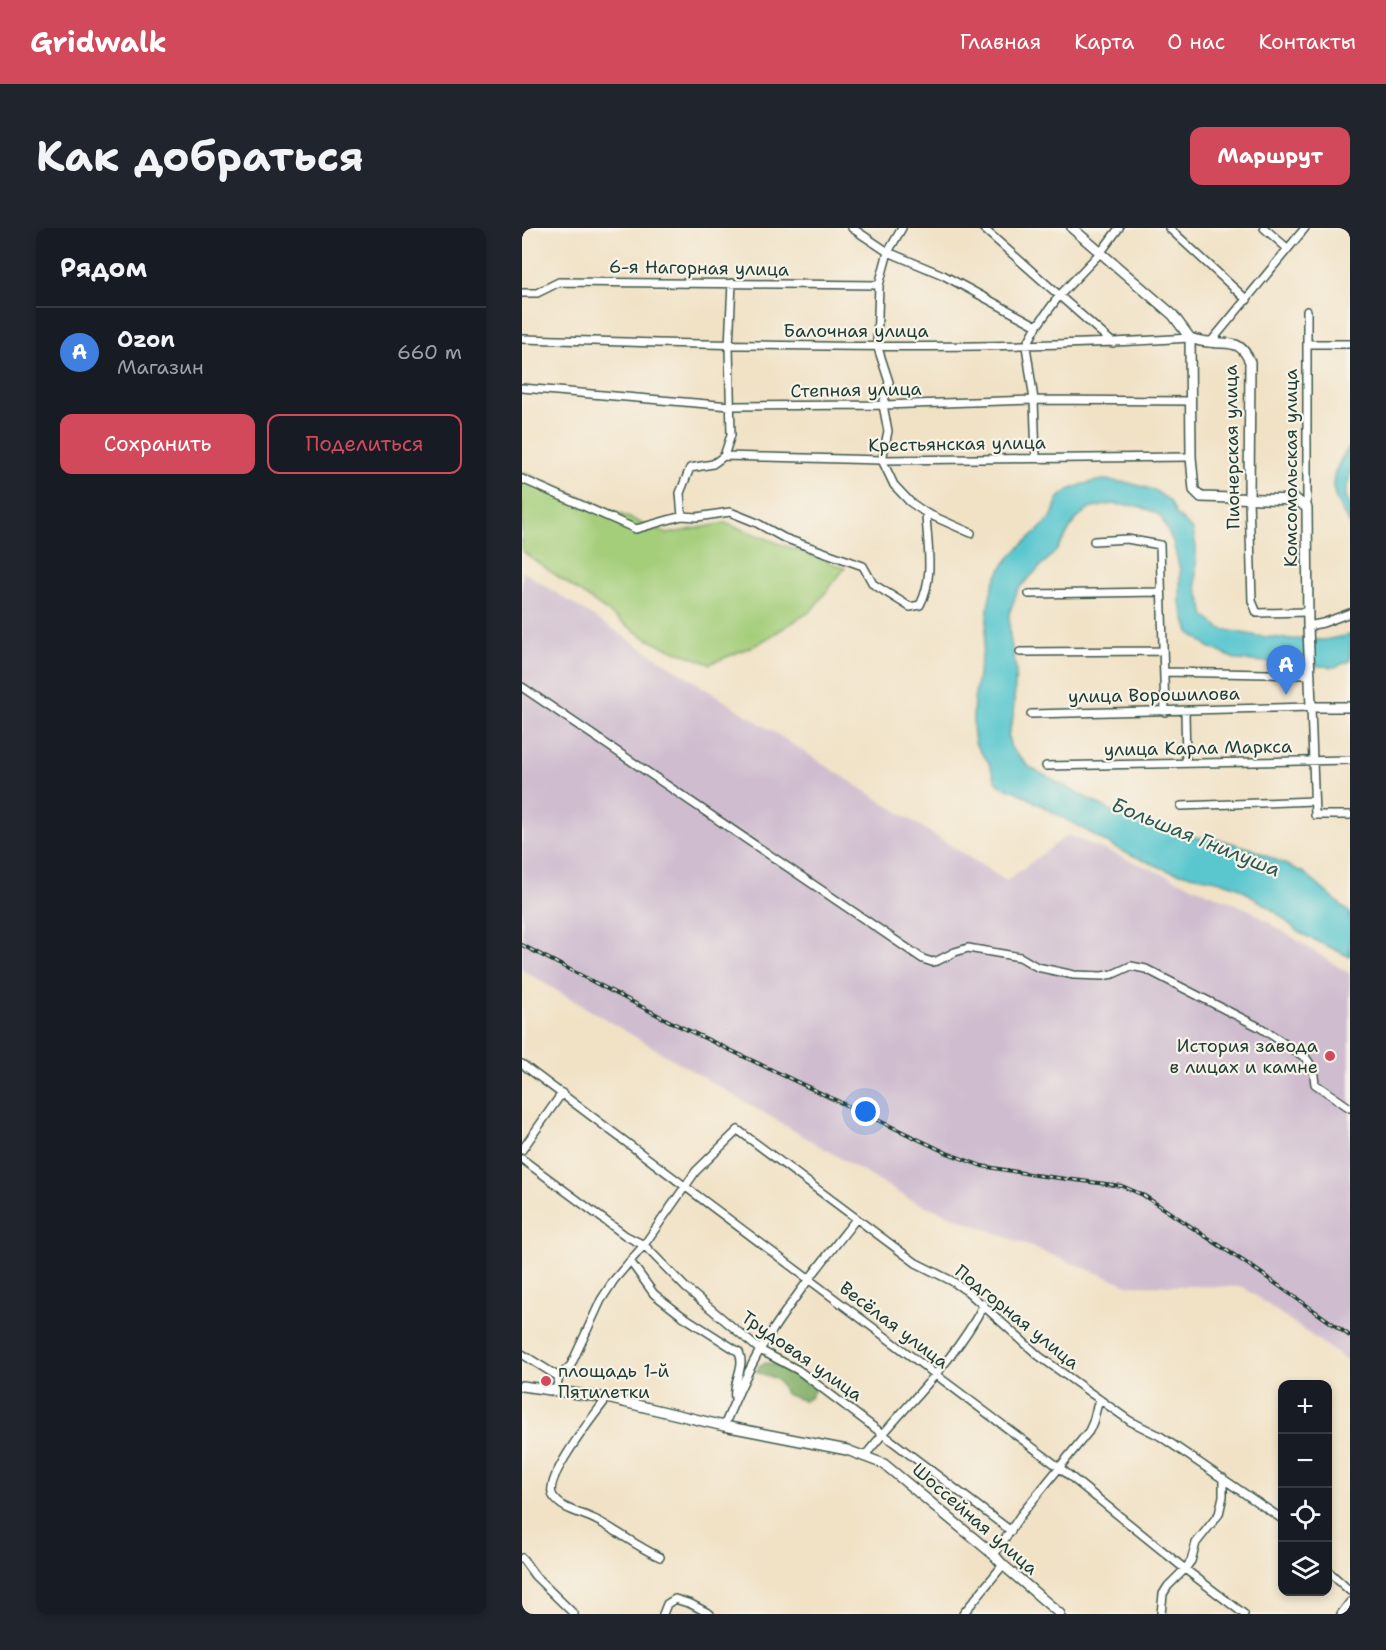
<!DOCTYPE html>
<html lang="ru">
<meta charset="utf-8">
<style>
:root{--surface:#171b24;--page:#20242c;--text:#f1f3f6;--muted:#9ea1a6;--line:#363941;--accent:#d1495b}
body{margin:0;font-family:"Shantell Sans",sans-serif;background:var(--page);color:var(--text)}
.controls{position:absolute;right:18px;bottom:18px;display:grid;overflow:hidden;border-radius:12px;box-shadow:0 3px 9px #0003}
.controls button{width:54px;height:54px;display:grid;place-items:center;padding:0;border:0;border-bottom:2px solid var(--line);background:var(--surface);color:var(--text);font:30px sans-serif}
.you{position:absolute;left:344px;top:884px;width:21px;height:21px;margin:-15px;border:4px solid #fff;border-radius:50%;background:#1a73e8;box-shadow:0 0 0 9px #1a73e833}
.badge{display:grid;place-items:center;width:39px;height:39px;border-radius:50%;background:var(--accent);color:#fff;font-size:20px;font-weight:700}
.pin{position:absolute;translate:-50% -50px;filter:drop-shadow(0 2px 3px #0008)}
.pin::after{content:'';position:absolute;top:32px;width:21px;height:18px;background:inherit;clip-path:polygon(0 0,100% 0,50% 100%)}
.list{margin:0;padding:0;list-style:none}
h2{display:flex;justify-content:space-between;align-items:center;height:78px;margin:0;padding:0 24px;font-size:26px}
h2 small{font-size:20px;font-weight:400;color:var(--muted)}
.list li{display:grid;grid-template-columns:39px 1fr auto;gap:18px;align-items:center;box-sizing:border-box;height:90px;padding:0 24px;border-top:2px solid var(--line)}
.list b{display:block;font-size:22px;white-space:nowrap}
.list p{margin:0;font-size:20px;white-space:nowrap;color:var(--muted)}
.list em{font-size:20px;font-style:normal;color:var(--muted)}
.actions{display:flex;gap:12px;padding:18px 24px}
.actions a{flex:1;padding:14px 0;border:2px solid var(--accent);border-radius:12px;text-align:center;font-size:21px;color:var(--accent)}
.actions .main{background:var(--accent);color:#fff}
.icon{flex:none;width:33px;height:33px;fill:none;stroke:currentColor;stroke-width:2;stroke-linecap:round;stroke-linejoin:round}
.map{position:relative;flex:none;width:828px;height:1386px;overflow:hidden;border-radius:12px}
header{display:flex;align-items:center;gap:36px;box-sizing:border-box;height:84px;padding:0 30px;background:var(--accent);color:#fff}
header strong{font-size:28px}
nav{display:flex;gap:33px;margin-inline-start:auto;font-size:21px}
.intro{display:flex;align-items:center;justify-content:space-between;box-sizing:border-box;height:144px;padding:0 36px}
h1{margin:0;font-size:42px}
.button{padding:15px 27px;border-radius:12px;background:var(--accent);color:#fff;font-size:21px;font-weight:700}
main{display:flex;gap:36px;padding:0 36px}
aside{flex:1;background:var(--surface);border-radius:12px;box-shadow:0 3px 9px #0003}
.map>svg:first-child{display:block}
.industrial{fill:#cfbdcf}
.green{fill:#a4ce7a;stroke:#628657;stroke-width:1.5}
.forest{fill:#83b16a;stroke:#51774f;stroke-width:1.5}
.water{fill:#5ac7cf;stroke:#3c8282;stroke-width:1.5}
.lines{fill:none;stroke-linecap:round;stroke-linejoin:round}
.street-casing{stroke:#3e564a;stroke-width:10}
.secondary-casing{stroke:#3e564a;stroke-width:12}
.street{stroke:#fff;stroke-width:7}
.secondary{stroke:#fff;stroke-width:9}
.rail-casing{stroke:#1f3d34;stroke-width:4}
.rail{stroke:#f7f3e8;stroke-width:1.5;stroke-dasharray:4.5;stroke-linecap:butt}
.poi-dot{fill:#d1495b;stroke:#f7f3e8;stroke-width:2}
.labels{text-anchor:middle;stroke-width:4.5;stroke-linejoin:round;paint-order:stroke}
.street-label{font-size:18px;fill:#1f3d34;stroke:#f7f3e8}
.poi-label{font-size:18px;fill:#1f3d34;stroke:#f7f3e8;text-anchor:end}
.water-label{font-size:20px;font-style:italic;fill:#2b5953;stroke:#f7f3e8}
</style>
<header>
<strong>Gridwalk</strong>
<nav><a>Главная</a><a>Карта</a><a>О нас</a><a>Контакты</a></nav>
</header>
<div class="intro"><h1>Как добраться</h1><a class="button">Маршрут</a></div>
<main>
<aside>
<h2>Рядом<small></small></h2>
<ul class="list">
<li><span class="badge" style="background:#3f7fe0">A</span><div><b>Ozon</b><p>Магазин</p></div><em>660 m</em></li>
</ul>
<div class="actions"><a class="main">Сохранить</a><a>Поделиться</a></div>
</aside>
<div class="map">
<svg width="828" height="1386" viewBox="0 0 828 1386">
<rect width="100%" height="100%" fill="#f7f3e8"/>
<filter id="ink" filterUnits="userSpaceOnUse"><feTurbulence type="fractalNoise" baseFrequency=".0167" numOctaves="2"/><feDisplacementMap in="SourceGraphic" scale="12" xChannelSelector="R" yChannelSelector="G"/><feConvolveMatrix kernelMatrix="1 2 1 2 8 2 1 2 1" color-interpolation-filters="sRGB"/></filter>
<filter id="wash" filterUnits="userSpaceOnUse"><feTurbulence type="fractalNoise" baseFrequency=".008" numOctaves="4" result="noise"/><feDisplacementMap in="SourceGraphic" scale="24" xChannelSelector="R" yChannelSelector="G"/><feGaussianBlur stdDeviation="1.35" result="paint"/><feColorMatrix in="noise" values="0 0 0 0 0 0 0 0 0 0 0 0 0 0 0 0 0 1.4 0 .05"/><feComposite in="paint" operator="in"/></filter>
<g filter="url(#wash)">
<rect width="100%" height="100%" fill="#f1e2c6"/>
<path class="industrial" d="M0,343L484,653L546,607L726,681L828,746V1135L721,1059L606,1057L389,972L0,742Z"/>
<path class="green" d="M0,244L145,306L203,295L323,340L289,383L236,416L188,436L138,417L120,408L0,323Z"/>
<path class="forest" d="M244,1135C263,1137 282,1145 293,1161L288,1170L282,1173L263,1166C255,1145 250,1152 234,1143L238,1137Z"/>
<path class="water" d="M828,218V246L823,269L828,279V296C806,264 805,250 828,218Z
M582,252L607,255L632,262L648,273L654,286L671,302L674,319V356L683,388L699,401L736,408L771,411L802,412L828,407V433L813,439L715,432L687,419L667,404L658,375V342L651,314L639,289L632,284L616,278L589,276L566,281L553,293L534,323L496,361L487,386L488,410L494,441L491,490L486,508L489,520L507,539L591,584L636,598L661,608L699,612L730,621L782,645L828,685V729L778,705L751,682L716,659L695,652L647,643L598,622L494,563C471,556 476,558 468,537C465,529 455,523 453,514C446,480 458,443 463,410C466,389 465,367 475,348C487,324 510,310 528,291C533,285 532,276 537,270C547,258 568,254 582,252Z"/>
</g>
<g filter="url(#ink)">
<g class="lines">
<g class="street-casing">
<path id="street" d="M330,0L366,24L421,47L515,98
M380,0L366,24L357,57L355,117L367,154L361,177L366,203L360,232L372,257L388,274L404,285L449,305
M461,0L591,115
M647,0L725,72
M742,0L765,20
M0,65H15L37,54L357,57
M785,83V280
M0,111C222,118 446,124 668,110
M688,115L783,0
M785,116H828
M0,160L208,178L361,177L512,172L669,173
M202,228L360,232L669,229
M514,230L512,172L504,118L515,98L537,68L579,24L597,0
M0,251L114,301L160,288L175,289L208,284L233,294L262,310L341,338L351,356L388,379L398,377C413,348 405,317 404,285
M727,270L730,373L735,385L786,384
M160,288L158,265L168,240L191,236L202,228L209,207L207,118L210,55
M572,313L605,311L638,317L643,484
M507,366L639,364
M786,398L801,395L828,385
M498,424L641,423
M643,444L788,447
M0,459L401,731L410,734L415,733L433,724L446,720L498,729L515,739L552,747L580,748L591,746L609,738L624,741L739,800L784,830L791,840L793,856L828,880
M663,483L664,535
M509,486L789,479L793,587H828
M524,538L828,532
M659,578L792,573
M0,836L538,1240L663,1341L722,1386
M0,922L40,865
M0,931L104,1008L122,1017L164,1060L238,1122L276,1142L489,1303
M108,1033L132,1066L159,1087L217,1124C224,1139 210,1154 213,1170
M0,1126L37,1149
M34,1162L37,1149L49,1137L79,1072L92,1052L122,1017L174,943L216,902L394,1035L430,1053L445,1063L517,1128L577,1171L608,1193L638,1208L760,1291
M85,1170C74,1185 20,1252 31,1268C41,1283 59,1284 74,1292C96,1303 115,1319 138,1329
M202,1198C213,1172 224,1146 238,1122C266,1076 301,1033 334,991
M342,1229C382,1178 432,1135 462,1076
M472,1327L498,1288L567,1203L571,1194L577,1171
M0,1330L13,1348L52,1386
M806,1343L828,1363
M141,1386L145,1376L153,1371L169,1376L188,1386
M441,1386L481,1337
M639,1386L641,1366L646,1358L663,1341L669,1333L674,1315L697,1286L701,1268V1250
M819,1386L828,1374"/>
</g>
<g class="secondary-casing">
<path id="secondary" d="M550,0L651,87L668,110
M668,110L669,229L672,262L679,269L775,272L785,280L786,398L789,479H828
M668,110C674,112 681,114 688,114C709,117 718,111 728,134L727,270
M0,1158L85,1170L202,1198L325,1222L362,1236L472,1327L481,1337L538,1386"/>
</g>
<use href="#street" class="street"/>
<use href="#secondary" class="secondary"/>
<g class="rail-casing">
<path id="rail" d="M0,717L153,796L425,925L460,938L513,947L600,958L621,967L733,1041L828,1108"/>
</g>
<use href="#rail" class="rail"/>
</g>
</g>
<g class="poi-dot">
<circle cx="808" cy="828" r="6"/>
<circle cx="24" cy="1153" r="6"/>
</g>
<g class="labels">
<g class="street-label">
<text transform="translate(177 40) rotate(1)" y="6">6-я Нагорная улица</text>
<text x="334" y="109">Балочная улица</text>
<text transform="translate(334 162) rotate(-1)" y="6">Степная улица</text>
<text transform="translate(435 216) rotate(-1)" y="6">Крестьянская улица</text>
<text transform="translate(710 219) rotate(-91)" y="6">Пионерская улица</text>
<text transform="translate(769 240) rotate(-90)" y="6">Комсомольская улица</text>
<text transform="translate(632 467) rotate(-1)" y="6">улица Ворошилова</text>
<text transform="translate(676 520) rotate(-1)" y="6">улица Карла Маркса</text>
<text transform="translate(495 1089) rotate(39)" y="6">Подгорная улица</text>
<text transform="translate(372 1097) rotate(37)" y="6">Весёлая улица</text>
<text transform="translate(280 1128) rotate(35)" y="6">Трудовая улица</text>
<text transform="translate(453 1291) rotate(41)" y="6">Шоссейная улица</text>
</g>
<g class="poi-label">
<text x="796" y="824">История завода<tspan x="796" dy="21">в лицах и камне</tspan></text>
<text x="36" y="1149" text-anchor="start">площадь 1-й<tspan x="36" dy="21">Пятилетки</tspan></text>
</g>
<g class="water-label">
<text transform="translate(674 609) rotate(22)" y="7">Большая Гнилуша</text>
</g>
</g>
</svg>
<div class="controls">
<button>+</button>
<button>−</button>
<button><svg class="icon" aria-label="locate" viewBox="0 0 24 24"><circle cx="12" cy="12" r="6"/><path d="M12 2v4M12 18v4M2 12h4M18 12h4"/></svg></button>
<button><svg class="icon" aria-label="layers" viewBox="0 0 24 24"><path d="M12 4l9 5-9 5-9-5zM3 14l9 5 9-5"/></svg></button>
</div>
<div class="you"></div>
<div class="pin badge" style="left:764px;top:467px;background:#3f7fe0">A</div>
</div>
</main>
